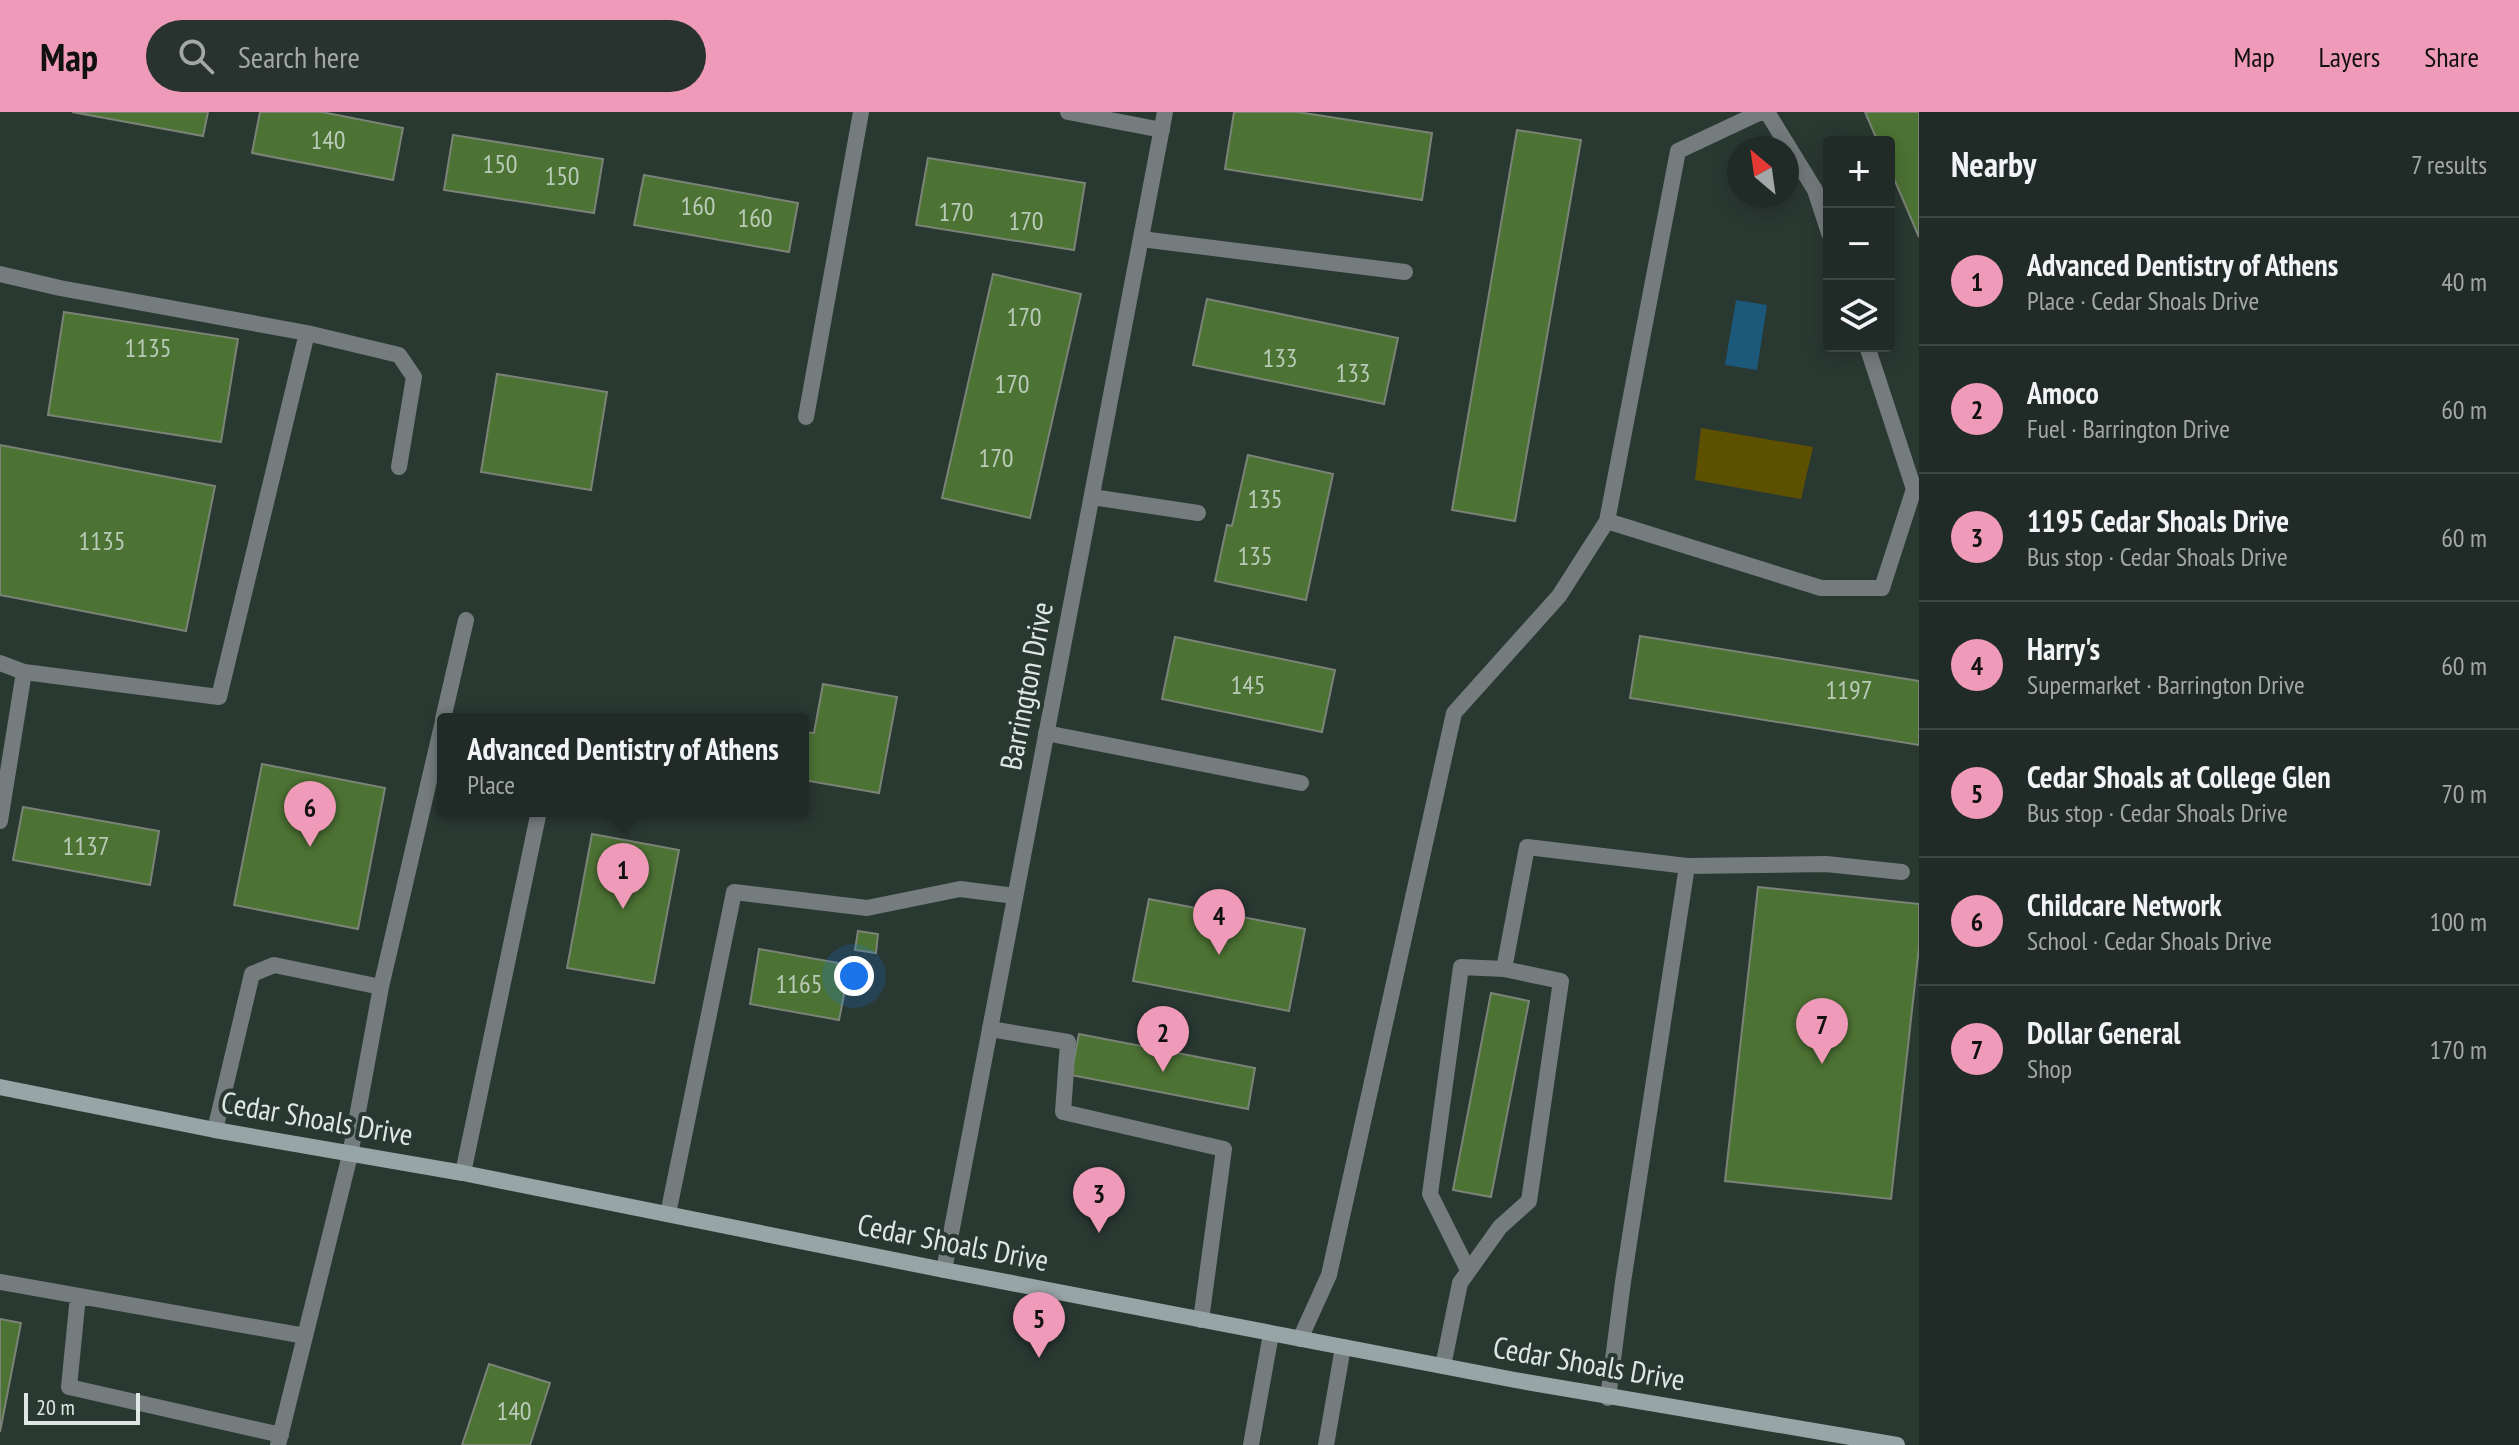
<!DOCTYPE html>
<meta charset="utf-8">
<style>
:root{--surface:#202a26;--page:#28322e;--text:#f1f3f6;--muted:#a2a7a7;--line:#3d4643;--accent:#ef9ab8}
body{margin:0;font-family:"PT Sans Narrow",sans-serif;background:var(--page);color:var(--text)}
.controls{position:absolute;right:24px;top:24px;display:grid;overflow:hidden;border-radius:8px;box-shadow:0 4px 20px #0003}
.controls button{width:72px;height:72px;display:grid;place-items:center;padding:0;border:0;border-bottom:2px solid var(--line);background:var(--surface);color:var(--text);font:40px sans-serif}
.compass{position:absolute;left:1727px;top:24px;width:72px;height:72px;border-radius:50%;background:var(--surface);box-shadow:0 4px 20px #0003;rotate:331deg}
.scale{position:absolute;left:24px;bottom:20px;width:116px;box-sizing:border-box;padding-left:8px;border:4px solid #dfe7e4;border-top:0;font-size:22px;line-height:28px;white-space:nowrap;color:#dfe7e4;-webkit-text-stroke:6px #2a3832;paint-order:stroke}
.you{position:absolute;left:854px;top:864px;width:28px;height:28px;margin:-20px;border:6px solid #fff;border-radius:50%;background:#1a73e8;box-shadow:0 0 0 12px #1a73e833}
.badge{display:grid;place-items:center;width:52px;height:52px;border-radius:50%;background:var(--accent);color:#111;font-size:26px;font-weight:700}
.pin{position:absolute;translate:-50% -66px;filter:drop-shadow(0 2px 4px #0008)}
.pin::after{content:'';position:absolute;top:42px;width:28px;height:24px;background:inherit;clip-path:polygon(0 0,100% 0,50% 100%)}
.popup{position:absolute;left:437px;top:601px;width:372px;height:104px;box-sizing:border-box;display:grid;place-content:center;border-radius:8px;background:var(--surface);filter:drop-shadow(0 2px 6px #0005);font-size:26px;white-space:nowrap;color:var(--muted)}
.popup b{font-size:30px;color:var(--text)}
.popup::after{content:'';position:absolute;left:50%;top:100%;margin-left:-16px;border:16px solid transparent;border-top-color:var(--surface)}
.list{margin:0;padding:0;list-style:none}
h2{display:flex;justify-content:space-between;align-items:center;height:104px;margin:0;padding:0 32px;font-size:34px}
h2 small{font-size:26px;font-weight:400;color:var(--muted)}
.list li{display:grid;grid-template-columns:52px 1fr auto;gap:24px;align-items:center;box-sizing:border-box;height:128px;padding:0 32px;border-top:2px solid var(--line)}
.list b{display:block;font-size:30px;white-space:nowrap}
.list p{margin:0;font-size:26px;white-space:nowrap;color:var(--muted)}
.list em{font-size:26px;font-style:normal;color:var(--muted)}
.icon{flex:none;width:44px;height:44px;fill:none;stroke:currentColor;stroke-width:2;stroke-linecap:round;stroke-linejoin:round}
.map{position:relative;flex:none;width:1919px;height:1333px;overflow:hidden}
header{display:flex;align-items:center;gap:48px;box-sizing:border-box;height:112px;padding:0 40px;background:var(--accent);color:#111}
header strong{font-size:38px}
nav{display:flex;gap:44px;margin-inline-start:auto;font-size:28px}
.search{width:560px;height:72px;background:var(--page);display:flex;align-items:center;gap:20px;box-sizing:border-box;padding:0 28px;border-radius:44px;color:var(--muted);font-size:30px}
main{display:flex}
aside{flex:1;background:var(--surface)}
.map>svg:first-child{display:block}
.green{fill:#5d5100}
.water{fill:#1c5879}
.building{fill:#4d7334;stroke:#7b8377;stroke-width:2}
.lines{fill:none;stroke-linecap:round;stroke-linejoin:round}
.lane{stroke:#747c7d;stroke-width:16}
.street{stroke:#747c7d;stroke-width:16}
.secondary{stroke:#98a5a6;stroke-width:16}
.labels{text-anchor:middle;stroke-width:8;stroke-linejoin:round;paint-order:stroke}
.number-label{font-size:26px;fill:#bacab8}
.street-label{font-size:30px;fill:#dfe7e4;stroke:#2a3832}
</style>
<header>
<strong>Map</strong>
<div class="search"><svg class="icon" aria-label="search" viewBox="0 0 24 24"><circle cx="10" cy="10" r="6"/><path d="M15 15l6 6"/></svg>Search here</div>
<nav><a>Map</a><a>Layers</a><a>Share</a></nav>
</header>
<main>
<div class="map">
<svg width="1919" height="1333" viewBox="0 0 1919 1333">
<rect width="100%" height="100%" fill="#2a3832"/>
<path class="green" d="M1701,316L1813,335L1801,387L1695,368Z"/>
<path class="water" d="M1736,188L1767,193L1757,258L1725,253Z"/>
<path class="building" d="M72,0H208L203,24Z
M260,0H322L403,16L393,68L252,41Z
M1234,0H1298L1432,21L1422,88L1225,57Z
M1865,0H1919V125L1889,55V30H1878Z
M1517,18L1581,28L1515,409L1452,398Z
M453,23L603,47L594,101L444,78Z
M928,46L1085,71L1074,138L916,113Z
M644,63L798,91L789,140L634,113Z
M993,162L1081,182L1030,406L942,386Z
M1207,187L1398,226L1384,292L1193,253Z
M64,200L238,227L221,330L48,303Z
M497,262L607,280L591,378L481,360Z
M0,333L215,374L186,519L0,483Z
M1248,343L1333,362L1306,488L1215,469L1227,413L1232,414Z
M1640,524L1919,569V633L1630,586Z
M1175,525L1335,558L1322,620L1162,587Z
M823,572L897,585L879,681L803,668V620L814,621Z
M262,652L385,676L358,817L234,793Z
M23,695L159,719L150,773L13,748Z
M592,722L679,738L654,871L567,856Z
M1758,775L1919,792V835L1891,1087L1725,1069Z
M1149,787L1305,817L1289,899L1133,869Z
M858,819L878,822L876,841L855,838Z
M759,837L850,853L839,908L750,892Z
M1491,881L1529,889L1491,1085L1453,1078Z
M1079,922L1255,956L1248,997L1071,963Z
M0,1207L21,1211L0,1320Z
M489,1252L550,1271L530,1333H462Z"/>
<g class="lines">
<path class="lane" d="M1767,0L1815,78L1829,121
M1141,127L1405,160
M0,162L60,176L307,221L219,585L24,560L0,551
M307,221L399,243L414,265L399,355
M806,305L861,0
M1092,385L1198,401
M1607,409L1821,476H1882L1914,377L1867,234
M443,607L466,508
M1046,621L1301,671
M1687,754L1826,752L1902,760
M1504,857L1527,735L1687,754L1623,1170L1608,1286
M381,875L443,609
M990,917L1068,930L1063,1000L1224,1037L1201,1208
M215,1018L252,862L274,853L381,875L350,1043L278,1333
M463,1061L539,699
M668,1102L734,780L867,796L960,777L1015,784
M0,1170L305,1224
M78,1184L69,1275L281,1323
M1300,1227L1329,1163L1454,601L1559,484L1607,409L1678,39L1761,0
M1443,1254L1460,1171L1500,1115L1529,1089L1561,869L1504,857L1461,855L1430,1082L1468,1158
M1251,1333L1271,1222
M1326,1333L1343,1235"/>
<path class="street" d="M1068,0L1162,18
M0,709L24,560
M944,1158L1165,0"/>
<path class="secondary" d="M0,975L215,1018L463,1061L944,1158L1515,1268L1897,1333"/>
</g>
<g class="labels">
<g class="number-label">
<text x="328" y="37">140</text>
<text x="500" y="61">150</text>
<text x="562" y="73">150</text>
<text x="698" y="103">160</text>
<text x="956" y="109">170</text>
<text x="755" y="115">160</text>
<text x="1026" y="118">170</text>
<text x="1024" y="214">170</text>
<text x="148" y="245">1135</text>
<text x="1280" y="255">133</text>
<text x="1353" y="270">133</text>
<text x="1012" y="281">170</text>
<text x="996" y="355">170</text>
<text x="1265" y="396">135</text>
<text x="102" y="438">1135</text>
<text x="1255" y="453">135</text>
<text x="1248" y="582">145</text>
<text x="1849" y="587">1197</text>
<text x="86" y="743">1137</text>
<text x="799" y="881">1165</text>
<text x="514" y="1308">140</text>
</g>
<g class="street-label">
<text transform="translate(1027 574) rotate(-79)" y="10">Barrington Drive</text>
<text transform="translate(317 1007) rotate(10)" y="10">Cedar Shoals Drive</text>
<text transform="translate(953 1131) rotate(11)" y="10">Cedar Shoals Drive</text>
<text transform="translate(1589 1252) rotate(10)" y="10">Cedar Shoals Drive</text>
</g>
</g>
</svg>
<div class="controls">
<button>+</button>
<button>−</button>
<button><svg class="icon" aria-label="layers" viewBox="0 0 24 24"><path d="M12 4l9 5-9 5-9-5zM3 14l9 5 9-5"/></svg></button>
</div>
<svg class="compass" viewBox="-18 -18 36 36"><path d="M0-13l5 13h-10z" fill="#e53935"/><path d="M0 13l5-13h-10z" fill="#a2a7a7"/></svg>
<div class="scale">20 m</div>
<div class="you"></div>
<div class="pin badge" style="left:623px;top:797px">1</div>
<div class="popup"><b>Advanced Dentistry of Athens</b>Place</div>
<div class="pin badge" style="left:1163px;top:960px">2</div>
<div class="pin badge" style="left:1099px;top:1121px">3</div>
<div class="pin badge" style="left:1219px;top:843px">4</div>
<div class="pin badge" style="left:1039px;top:1246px">5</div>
<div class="pin badge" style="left:310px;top:735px">6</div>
<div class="pin badge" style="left:1822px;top:952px">7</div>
</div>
<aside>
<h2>Nearby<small>7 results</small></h2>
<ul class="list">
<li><span class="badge">1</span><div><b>Advanced Dentistry of Athens</b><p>Place · Cedar Shoals Drive</p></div><em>40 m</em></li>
<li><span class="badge">2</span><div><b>Amoco</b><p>Fuel · Barrington Drive</p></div><em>60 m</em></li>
<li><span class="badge">3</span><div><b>1195 Cedar Shoals Drive</b><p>Bus stop · Cedar Shoals Drive</p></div><em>60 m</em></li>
<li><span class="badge">4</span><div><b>Harry's</b><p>Supermarket · Barrington Drive</p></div><em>60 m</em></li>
<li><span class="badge">5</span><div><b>Cedar Shoals at College Glen</b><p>Bus stop · Cedar Shoals Drive</p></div><em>70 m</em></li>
<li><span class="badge">6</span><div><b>Childcare Network</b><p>School · Cedar Shoals Drive</p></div><em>100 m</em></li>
<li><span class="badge">7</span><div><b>Dollar General</b><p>Shop</p></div><em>170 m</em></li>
</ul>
</aside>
</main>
